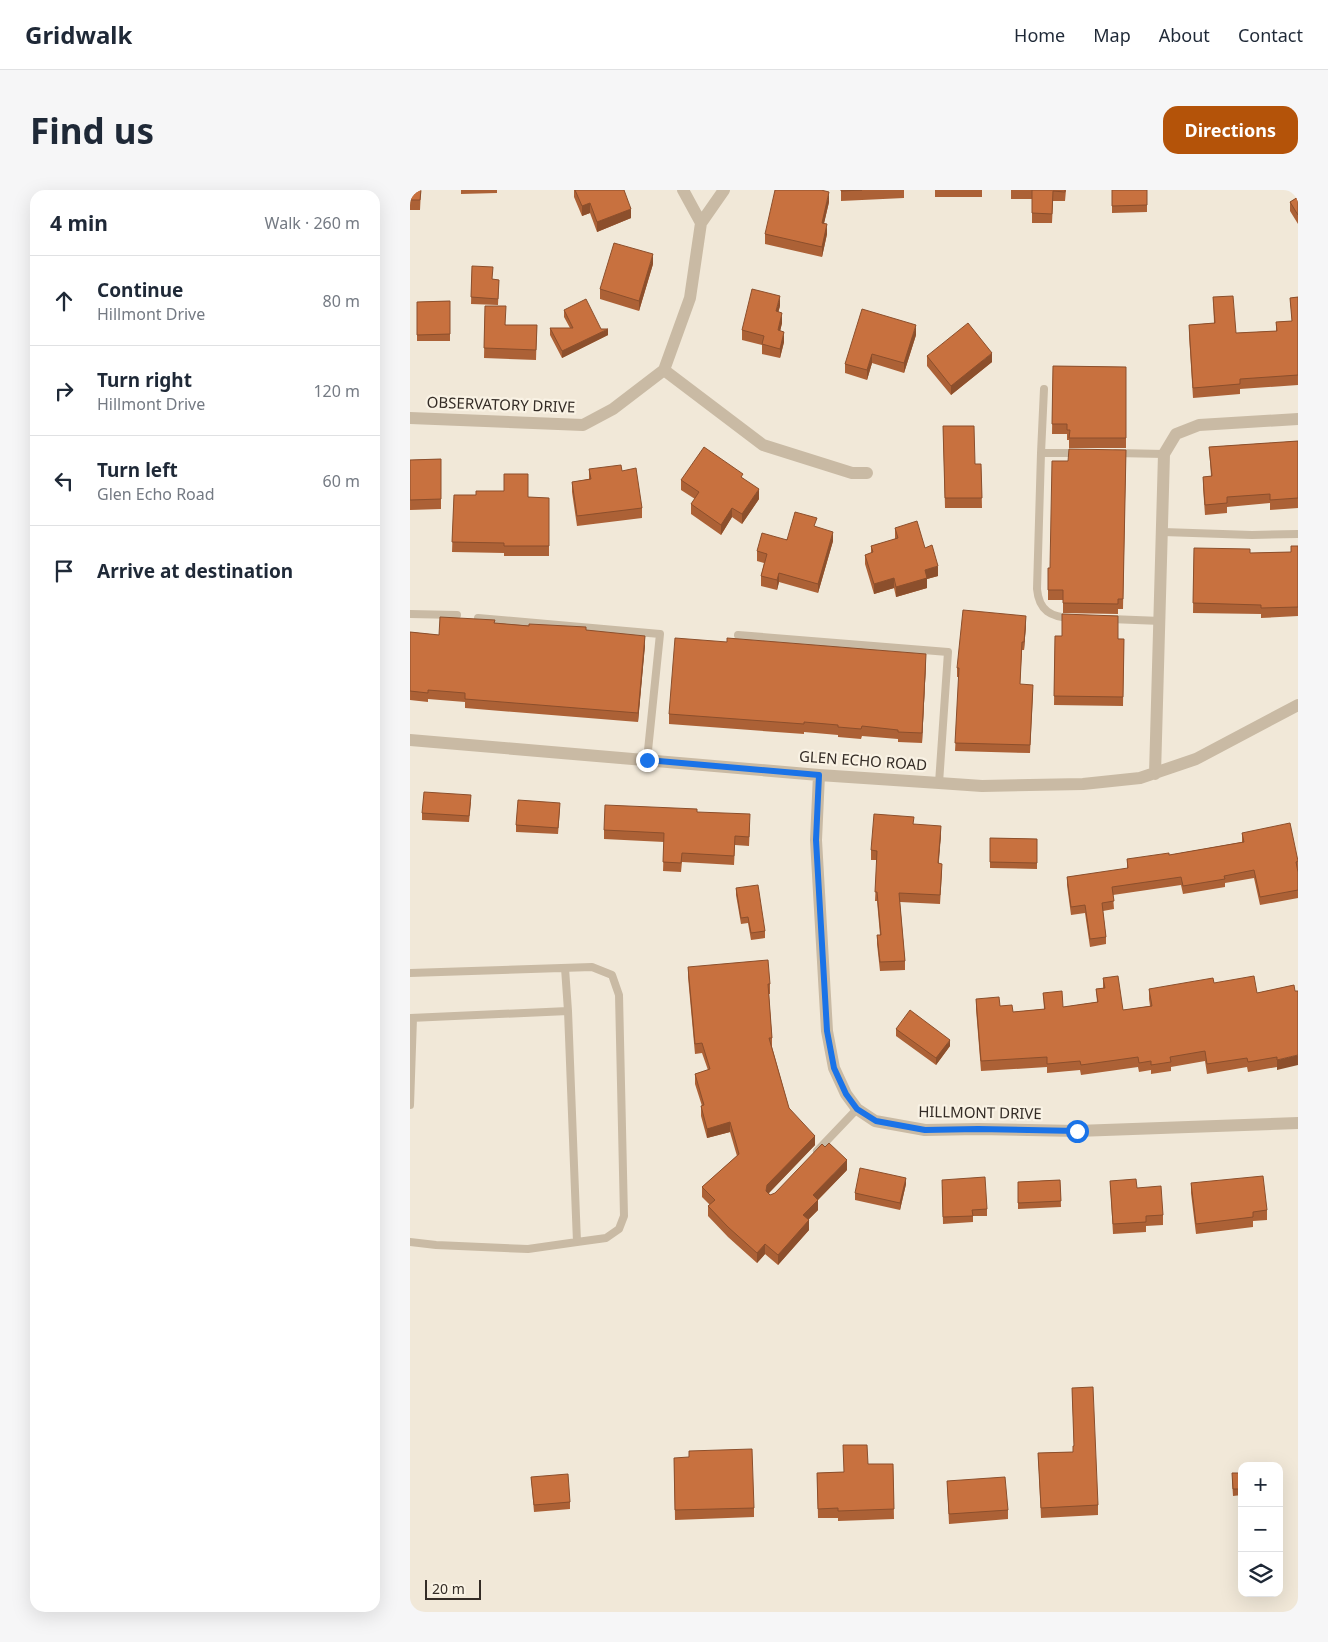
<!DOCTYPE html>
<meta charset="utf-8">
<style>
:root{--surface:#fff;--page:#f6f6f7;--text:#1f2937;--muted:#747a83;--line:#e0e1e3;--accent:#b45309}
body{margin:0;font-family:"Noto Sans",sans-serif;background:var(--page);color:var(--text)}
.controls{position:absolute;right:15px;bottom:15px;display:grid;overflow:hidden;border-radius:10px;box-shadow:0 5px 20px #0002}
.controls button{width:45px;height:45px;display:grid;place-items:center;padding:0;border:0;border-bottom:1px solid var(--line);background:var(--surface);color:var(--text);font:25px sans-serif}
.scale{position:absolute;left:15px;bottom:12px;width:56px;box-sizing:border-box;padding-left:5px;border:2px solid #342c26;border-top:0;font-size:14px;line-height:18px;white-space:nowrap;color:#342c26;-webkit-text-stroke:4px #f9f2e4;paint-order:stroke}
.stop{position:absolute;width:15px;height:15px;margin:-11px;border:4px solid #1a73e8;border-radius:50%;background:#fff}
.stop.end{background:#1a73e8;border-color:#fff;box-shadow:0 1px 5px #0008}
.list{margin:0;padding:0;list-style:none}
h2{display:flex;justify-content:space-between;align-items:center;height:65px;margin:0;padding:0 20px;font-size:21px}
h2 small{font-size:16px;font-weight:400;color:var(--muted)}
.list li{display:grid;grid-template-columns:32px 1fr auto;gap:15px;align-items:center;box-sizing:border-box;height:90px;padding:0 20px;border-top:1px solid var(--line)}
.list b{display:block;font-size:19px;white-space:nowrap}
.list p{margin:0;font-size:16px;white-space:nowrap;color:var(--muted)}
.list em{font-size:16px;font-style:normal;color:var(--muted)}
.icon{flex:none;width:28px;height:28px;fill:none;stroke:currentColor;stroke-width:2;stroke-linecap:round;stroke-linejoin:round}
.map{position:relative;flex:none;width:888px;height:1422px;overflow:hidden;border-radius:15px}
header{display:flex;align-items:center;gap:30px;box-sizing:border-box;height:70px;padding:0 25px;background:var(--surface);border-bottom:1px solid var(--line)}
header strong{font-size:24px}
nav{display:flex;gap:28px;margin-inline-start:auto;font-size:18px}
.intro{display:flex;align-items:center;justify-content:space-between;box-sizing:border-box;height:120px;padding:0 30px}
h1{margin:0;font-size:35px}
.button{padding:12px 22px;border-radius:15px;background:var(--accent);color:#fff;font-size:18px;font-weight:700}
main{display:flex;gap:30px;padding:0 30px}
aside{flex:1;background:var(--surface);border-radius:15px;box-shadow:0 5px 20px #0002}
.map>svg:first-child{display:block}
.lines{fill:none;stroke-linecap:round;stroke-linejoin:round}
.service{stroke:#c9baa4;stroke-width:8}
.minor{stroke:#c9baa4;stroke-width:12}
.wall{fill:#ac6136}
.shaded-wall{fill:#8c4f2c}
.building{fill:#c8713f;stroke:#8c4f2c}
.route{stroke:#1a73e8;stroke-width:6}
.labels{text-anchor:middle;stroke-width:4.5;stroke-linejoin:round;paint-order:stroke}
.street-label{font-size:15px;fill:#342c26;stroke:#f9f2e4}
</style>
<header>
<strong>Gridwalk</strong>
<nav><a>Home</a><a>Map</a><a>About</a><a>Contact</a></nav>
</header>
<div class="intro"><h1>Find us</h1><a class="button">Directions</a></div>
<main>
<aside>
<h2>4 min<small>Walk · 260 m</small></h2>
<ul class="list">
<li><svg class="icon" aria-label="ahead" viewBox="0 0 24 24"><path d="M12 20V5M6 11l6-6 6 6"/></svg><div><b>Continue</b><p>Hillmont Drive</p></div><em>80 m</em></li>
<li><svg class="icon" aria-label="right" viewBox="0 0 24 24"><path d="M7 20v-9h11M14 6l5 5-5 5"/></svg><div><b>Turn right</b><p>Hillmont Drive</p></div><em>120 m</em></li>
<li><svg class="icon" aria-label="left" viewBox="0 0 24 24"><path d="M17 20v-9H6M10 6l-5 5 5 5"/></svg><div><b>Turn left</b><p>Glen Echo Road</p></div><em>60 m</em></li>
<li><svg class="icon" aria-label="arrive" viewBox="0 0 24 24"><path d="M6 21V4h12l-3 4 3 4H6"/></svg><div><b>Arrive at destination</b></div></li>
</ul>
</aside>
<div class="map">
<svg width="888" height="1422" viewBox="0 0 888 1422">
<rect width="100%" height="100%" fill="#f1e8d8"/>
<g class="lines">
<path class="service" d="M631,263L634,199
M706,263L754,264
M753,342L842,345L888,344
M0,424L47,425
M68,428L250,444L237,570
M661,428C641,427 629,421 627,399L631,263H667
M700,429L751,431
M328,445L538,462L529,593
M155,778L158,821
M0,783L182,777L202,785L209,805L214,1026L209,1039L196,1048L167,1052L158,821L0,828
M0,915L3,828
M407,961L447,919
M0,1052L26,1055L118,1059L167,1052"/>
<path class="minor" d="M273,0L291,33
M254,180L353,255L442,283H457
M0,228L173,235L203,219L254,180L280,108L291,33L314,0
M0,550L409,585L529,593L572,596L673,594L730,588L786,569L888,515
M745,584L754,264L766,244L789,235L888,229
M409,585L406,650L417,841L424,878L436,904L447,919L465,931L515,940L568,939L667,941L888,933"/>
</g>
<path class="wall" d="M0,0H11L10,20H0Z
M51,0H87V3L51,4Z
M164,0H214L221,28L187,42L180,23L172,26L164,7Z
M431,0H494V8L431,11Z
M525,0H572V7H525Z
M601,0H656L655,11H643L642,33H622V9H601Z
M702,0H737V22L702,23Z
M888,7V34L880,21V12Z
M419,12L414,33L417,44L412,67L355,54V44Z
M243,74L229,121L190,109V99Z
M62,76L82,89L89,90L88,115L61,114Z
M803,107L826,143L866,141V132L882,131L880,108L888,107V195L830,199V204L783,208L779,145V135L804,133Z
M40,111V151H7V112Z
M75,116L96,135H127L126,170L74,168Z
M370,116L368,122L372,133L370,141L374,152L370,168L352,164V155L332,150V140Z
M154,120L198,145L152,168L140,145V138H160L154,127Z
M506,145L494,183L462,173L457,190L435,183V174Z
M517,166L582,172L541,205L517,176Z
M643,176L716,177V258H659V250H657V244H642Z
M533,236L565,274H571L572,318H535Z
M888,251V318L860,320V313L817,317V323L795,325L793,297V287L801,286L799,257Z
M716,260L713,419H708V424L653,423V410H638V378H640L658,271Z
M31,269V319L0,320V270Z
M179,279L212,281L232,318V328L167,336L162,302V292L179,289Z
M333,288L349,309L332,334L322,327L311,345L281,324V314L285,309L271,300V290Z
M44,305L139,308V366H94V363L42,362Z
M407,337L423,351L408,403L369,392L367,400L351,396V386L354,373L347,371V361Z
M485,338L515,358L528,386L517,389V398L486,407L484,398L464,404L455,374V365L461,363V356L485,349Z
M888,356V426L851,428V424L783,423L784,358L840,363L881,362Z
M85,433L176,440L235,455L228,532L55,518V512L18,509V512L0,510V442L29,445Z
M616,435L614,460H612L610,494L623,503L620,563L545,561L549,487H547V478Z
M645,446L714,449L713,516L644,515Z
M516,473L512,553L488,552V549L452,546L451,549L428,547V545L394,542V544L259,534V524Z
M61,612L59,632L12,630V623Z
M150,619L148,644L106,642V635Z
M287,622L340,633L339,656L325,655L324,675L272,672L271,682L253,681L254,652L194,649V640Z
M504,634L531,645L528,673L532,683L530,714L490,712L495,771V780L470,781L467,754V745H470L467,711H465L467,670H461V660Z
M832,643L888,671V708L850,715L844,688L815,693V697L773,704L771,695L703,705L704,719L693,721L696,747V754L680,757L675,723L661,725L657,695V687L717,679V669L759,665L832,652Z
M580,648L627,649V679L580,678Z
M326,698L355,741V748L341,750L338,733L331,734L326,705Z
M278,777L360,794V804H359L362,848V857L379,918L405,955L359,1003L360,1005L437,980L408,1010V1020L398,1030L399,1040L368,1075L355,1064L347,1073L318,1047L298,1026V1016L300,1015L292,1007V997L327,966L320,942L297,948L291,926V916H292L285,894V884L298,880L292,863L285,864L278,787Z
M693,788L713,820L740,816L739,809V799L804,793L847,803L884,795L867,880V877L838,882L837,877L797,884L795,871L761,877V881L741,884V880L729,882L728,877L671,885L670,880L637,883V877L571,881L566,819V809L590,816L603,822L634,819L633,803L653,817L687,812L686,799L693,798Z
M486,839L540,856L526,875L486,846Z
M650,990L651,1017L608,1019V992Z
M700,991L753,1025V1035L736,1036V1042L703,1044Z
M781,993L857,1020V1030L843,1031V1037L786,1044L781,1003Z
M496,994L490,1020L445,1010V1003Z
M532,996L577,1019V1026H563V1032L533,1034Z
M662,1198L688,1315V1325L631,1328L628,1263L663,1262L664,1256Z
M264,1268L344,1318V1327L265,1330Z
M458,1274H483L484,1329L428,1331V1328H408L407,1283L434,1282Z
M832,1283V1305L823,1306L822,1290Z
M121,1287L160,1312V1319L124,1322Z
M537,1291L598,1320V1329L539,1334Z"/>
<path class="shaded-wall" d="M419,2V12L412,42V33Z
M180,13V23L172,26V16Z
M221,19V28L187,42V32Z
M417,34V44L412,67V57Z
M243,64V74L229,121V111Z
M370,106V116L366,131V121Z
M372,123V133L368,150V140Z
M506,135V145L494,183V173Z
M198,139V145L152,168V161Z
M374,142V152L370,168V159Z
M582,163V172L541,205V196Z
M462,164V173L457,190V180Z
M349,299V309L332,334V324Z
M322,318V327L311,345V335Z
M423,342V351L408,403V394Z
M528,376V386L517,389V398L486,407V397L515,380Z
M369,383V392L367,400V390Z
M484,388V398L464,404V394Z
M616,426V435L614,460V452Z
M235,446V455L228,532V523Z
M516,464V473L512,553V543Z
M531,636V645L528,683V673Z
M540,850V856L526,875V868Z
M888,865V875L867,880V870Z
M320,932V942L297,948V939Z
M405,946V955L357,1005L356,1001L357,995Z
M437,970V980L403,1015V1005Z
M496,988V994L490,1020V1013Z
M408,1010V1020L393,1035V1025Z
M399,1030V1040L368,1075V1065Z
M355,1054V1064L347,1073V1063Z"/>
<path class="building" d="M0,0H11L10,10H0Z
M165,0H214L221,19L187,32L180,13L172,16Z
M365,0H411L419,2L412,33L417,34L412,57L355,44Z
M431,0H452L431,1Z
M622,0H655V2L643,1L642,24L622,23Z
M702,0H737V15L702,16Z
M888,7V25L880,12Z
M204,53L243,64L229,111L190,99Z
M62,76L83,77L82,89L89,90L88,109L61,107Z
M342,99L370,106L366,121L372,123L368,140L374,142L370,159L352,154L354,146L332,140Z
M823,106L826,143L867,141L866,132L882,131L880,108L888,107V185L830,189V194L783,198L779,135L805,133L803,107Z
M176,109L191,139H198L152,161L140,138H163L154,120Z
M40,111V144L7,145V112Z
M75,116H96L95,135H127L126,160L74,158Z
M452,119L506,135L494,173L462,164L457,180L435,174Z
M558,133L582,163L541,196L517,166Z
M643,176L716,177V248H659L660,240H657V234H642Z
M533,236H564L565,274H571L572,308H535Z
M888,251V308L860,310V304L817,307V313L795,315L793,287L802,286L799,257Z
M294,257L333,284L331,287L349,299L332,324L322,318L311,335L281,314L289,302L271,290Z
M659,259L716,260L713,409H708V414L653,413V400H638V378H640L642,271H658Z
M31,269V309L0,310V270Z
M211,275L212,281L226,278L232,318L167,326L162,292L181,289L179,279Z
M94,284H118V307L139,308V356H94V353L42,352L44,305H66V301H94Z
M385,322L407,328L404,336L423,342L408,394L369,383L367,390L351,386L357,364L347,361L352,343L377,350Z
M507,331L515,358L522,355L528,376L515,380L517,388L486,397L484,388L464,394L455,365L463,362L461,356L488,348L485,338Z
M881,356H888V417L851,418V415L783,413L784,358L840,359V363L881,362Z
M553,420L616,426L614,452H612L610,494L623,495L620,555L545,553L549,478H547Z
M652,424L708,426V449H714L713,507L644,506L645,446H652Z
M30,427L85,430L84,433L119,436V434L176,437V440L235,446L228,523L55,509V503L18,500V503L0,501V442L29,445Z
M265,448L317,452V448L516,464L512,543L488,542V540L452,536L451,539L428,537V535L394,532V534L259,524Z
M14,602L61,605L59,626L12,623Z
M108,610L150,613L148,638L106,635Z
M195,615L287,619V622L340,624L339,647L325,646L324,666L272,663L271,673L253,672L254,643L194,640Z
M464,624L504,627L503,634L531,636L528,673L532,674L530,705L489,703L495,771L470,772L467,745H471L467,702H465L467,661L461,660Z
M880,633L888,671L886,672L888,682V700L850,707L844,680L814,686L815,689L773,696L771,687L702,697L704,711L692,713L696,747L680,749L675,715L661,717L657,687L718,678L717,669L759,663V665L834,652L832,643Z
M580,648L627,649V673L580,672Z
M348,695L355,741L341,743L338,727L331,728L326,698Z
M358,770L360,794H358L362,848H359L379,918L405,946L357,995L356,1001L360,1005L365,1003L412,954L415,957L419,953L437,970L403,1005L408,1010L393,1025L399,1030L368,1065L355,1054L347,1063L318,1037L298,1016L305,1010L292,997L329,964L320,932L297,939L291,916L294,915L285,884L300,879L292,853L285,854L278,777Z
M708,786L713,820L742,816L739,799L803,788L804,793L844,786L847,803L884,795L885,801H888V865L867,870V867L838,872L837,868L797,874L795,861L760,867L761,872L741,875V871L729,873L728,867L671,875L670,871L637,874V867L571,871L566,809L589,807L590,816L602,815L603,822L635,819L633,803L652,801L653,817L688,812L686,799L695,798L693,788Z
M500,820L540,850L526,868L486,839Z
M450,978L496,988L490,1013L445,1003Z
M853,986L857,1020L843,1022V1027L786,1034L781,993Z
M575,987L577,1019L562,1020L563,1026L533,1027L532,990Z
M726,989L727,998L751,996L753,1025L736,1026V1032L703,1034L700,991Z
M650,990L651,1011L608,1013V992Z
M683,1197L688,1315L631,1318L628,1263L663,1262V1256H664L662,1198Z
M433,1255H457L458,1274H483L484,1319L428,1321V1318L408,1319L407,1283L434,1282Z
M342,1259L344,1318L265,1320L264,1268L279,1267V1261Z
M822,1283H832V1299H823Z
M158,1284L160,1312L124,1315L121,1287Z
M595,1287L598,1320L539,1324L537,1291Z"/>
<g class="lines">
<path class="route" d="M237,570L409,585L406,650L417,841L424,878L436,904L447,919L466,931L515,940L568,939L667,941"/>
</g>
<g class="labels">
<g class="street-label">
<text transform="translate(91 215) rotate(2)" y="5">OBSERVATORY DRIVE</text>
<text transform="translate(453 571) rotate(4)" y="5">GLEN ECHO ROAD</text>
<text transform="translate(570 923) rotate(1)" y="5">HILLMONT DRIVE</text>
</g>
</g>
</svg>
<div class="controls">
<button>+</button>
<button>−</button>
<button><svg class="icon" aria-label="layers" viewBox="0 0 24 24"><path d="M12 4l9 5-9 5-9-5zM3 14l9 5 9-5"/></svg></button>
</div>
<div class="scale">20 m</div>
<div class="stop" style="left:667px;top:941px"></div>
<div class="stop end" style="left:237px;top:570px"></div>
</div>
</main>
